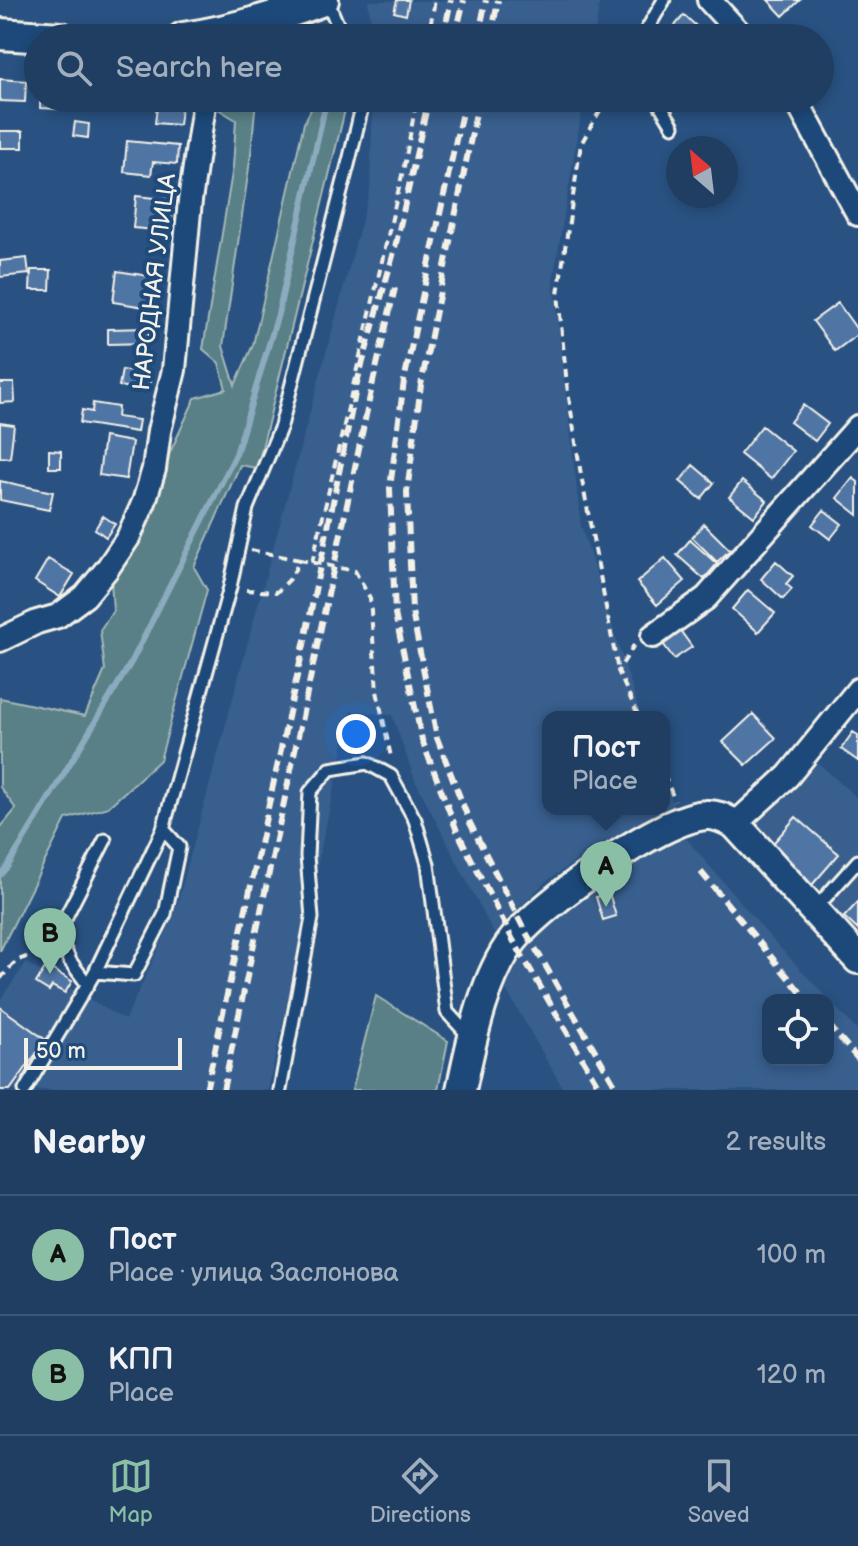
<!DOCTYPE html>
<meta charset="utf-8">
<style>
:root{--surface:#1f3e62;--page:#2c496b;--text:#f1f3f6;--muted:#a1aebe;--line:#3c5777;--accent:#8abfa5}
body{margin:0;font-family:"Balsamiq Sans",sans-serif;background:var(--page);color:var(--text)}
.controls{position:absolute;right:24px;bottom:24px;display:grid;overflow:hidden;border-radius:16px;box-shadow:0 4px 12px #0003}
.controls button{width:72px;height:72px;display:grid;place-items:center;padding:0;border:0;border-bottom:2px solid var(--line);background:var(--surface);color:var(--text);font:40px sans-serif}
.compass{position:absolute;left:666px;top:136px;width:72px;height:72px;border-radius:50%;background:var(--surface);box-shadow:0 4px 12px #0003;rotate:332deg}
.scale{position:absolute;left:24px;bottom:20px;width:158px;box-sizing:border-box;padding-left:8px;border:4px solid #f4f1e8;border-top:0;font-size:22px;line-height:28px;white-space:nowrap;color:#f4f1e8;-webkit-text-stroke:6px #1f4a7a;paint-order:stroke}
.you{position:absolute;left:356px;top:734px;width:28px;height:28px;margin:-20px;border:6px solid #fff;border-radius:50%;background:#1a73e8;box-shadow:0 0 0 12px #1a73e833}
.badge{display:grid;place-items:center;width:52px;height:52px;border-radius:50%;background:var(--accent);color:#111;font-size:26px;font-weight:700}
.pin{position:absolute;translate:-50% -66px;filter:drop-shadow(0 2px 4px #0008)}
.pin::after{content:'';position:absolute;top:42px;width:28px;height:24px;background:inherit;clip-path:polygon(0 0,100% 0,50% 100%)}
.popup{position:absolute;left:542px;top:711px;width:128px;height:104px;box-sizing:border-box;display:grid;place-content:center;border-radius:16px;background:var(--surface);filter:drop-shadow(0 2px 6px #0005);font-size:26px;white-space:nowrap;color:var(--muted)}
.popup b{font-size:30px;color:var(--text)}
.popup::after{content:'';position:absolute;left:50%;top:100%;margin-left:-16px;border:16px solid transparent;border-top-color:var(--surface)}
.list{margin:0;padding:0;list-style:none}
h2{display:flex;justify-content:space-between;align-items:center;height:104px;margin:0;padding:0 32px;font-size:34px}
h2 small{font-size:26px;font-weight:400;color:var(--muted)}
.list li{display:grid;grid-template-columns:52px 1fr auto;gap:24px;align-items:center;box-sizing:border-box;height:120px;padding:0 32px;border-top:2px solid var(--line)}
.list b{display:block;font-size:30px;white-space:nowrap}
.list p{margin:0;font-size:26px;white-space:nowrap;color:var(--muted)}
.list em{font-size:26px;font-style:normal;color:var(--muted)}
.icon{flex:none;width:44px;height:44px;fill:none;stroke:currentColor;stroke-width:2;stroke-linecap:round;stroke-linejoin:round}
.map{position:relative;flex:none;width:858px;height:1090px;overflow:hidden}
.search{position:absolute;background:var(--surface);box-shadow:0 4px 12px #0003;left:24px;right:24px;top:24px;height:88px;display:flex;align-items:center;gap:20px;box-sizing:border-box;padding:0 28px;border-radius:44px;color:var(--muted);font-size:30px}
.sheet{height:344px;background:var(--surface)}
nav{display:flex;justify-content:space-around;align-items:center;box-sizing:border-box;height:112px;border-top:2px solid var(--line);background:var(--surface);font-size:22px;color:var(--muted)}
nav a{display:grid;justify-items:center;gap:4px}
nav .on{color:var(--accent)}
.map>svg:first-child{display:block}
.built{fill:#395f8e;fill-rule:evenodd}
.green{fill:#588086;stroke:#a6b8b7;stroke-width:2}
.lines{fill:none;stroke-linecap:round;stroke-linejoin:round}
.stream{stroke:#8dabbf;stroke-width:6}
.building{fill:#5074a4;stroke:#f4f1e8;stroke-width:2}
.service-casing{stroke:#f4f1e8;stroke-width:17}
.minor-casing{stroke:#f4f1e8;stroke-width:28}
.tertiary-casing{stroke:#f4f1e8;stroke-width:34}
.secondary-casing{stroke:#f4f1e8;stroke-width:36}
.path{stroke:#f4f1e8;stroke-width:4;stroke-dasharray:8 6;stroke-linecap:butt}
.service{stroke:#1f4a7a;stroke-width:11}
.minor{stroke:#1f4a7a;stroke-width:22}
.tertiary{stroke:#1f4a7a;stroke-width:28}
.secondary{stroke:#1f4a7a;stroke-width:30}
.rail{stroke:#f4f1e8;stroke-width:6;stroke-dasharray:12 6;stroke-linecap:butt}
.labels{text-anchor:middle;stroke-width:8;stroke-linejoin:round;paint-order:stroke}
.street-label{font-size:24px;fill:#f4f1e8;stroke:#1f4a7a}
</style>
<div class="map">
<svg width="858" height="1090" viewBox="0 0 858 1090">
<rect width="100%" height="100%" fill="#295282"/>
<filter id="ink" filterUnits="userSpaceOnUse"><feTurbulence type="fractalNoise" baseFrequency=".0125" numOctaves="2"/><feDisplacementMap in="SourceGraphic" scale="16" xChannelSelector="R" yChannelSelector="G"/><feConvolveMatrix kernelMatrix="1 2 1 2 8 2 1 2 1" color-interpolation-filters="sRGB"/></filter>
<g filter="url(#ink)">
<path class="built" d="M600,0L594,38H373L368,1Z
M373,98H584L553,280L581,526L641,717H548V809H664V780L675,808L607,840L545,882L494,934L415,780L392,715L351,711L268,1090H0V1000L26,963L125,1020L174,916L370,190Z
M817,762L858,799V947L744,833Z
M684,836L771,938L858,1031V1090H564L497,974L563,914L627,864ZM768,1000H828V1060H768Z"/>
<path class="green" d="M216,98H256L251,154L223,346L235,385L253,345L304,123L317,98H348L257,468L240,465L194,567L207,590L160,760L108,807L66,819L0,951V828L16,809L0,787V698L85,716L105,670L100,630L113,611L111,581L195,398L226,389L219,363L203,349L233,167L236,120L215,107Z
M376,996L448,1041L438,1090H352Z"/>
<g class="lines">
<path class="stream" d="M0,875L8,866L132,661L236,454L278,314L327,98"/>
</g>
<path class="building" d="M397,0H409L406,15L394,12Z
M768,0H800L783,16Z
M684,15L705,34L701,38H670L667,35Z
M0,79L26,81L25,102L0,101Z
M40,98H60L59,109L40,108Z
M158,99L182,101L179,125L155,123Z
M75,122L89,124L88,138L73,136Z
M0,131H23V148H0Z
M127,141L178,146L177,164L153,162L151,175L124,172Z
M136,196L173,200L171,221L156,219L155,230L133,228Z
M27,258L29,274L0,277V261Z
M31,270H51L50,290H30Z
M117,271L156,277L151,308L113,302Z
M838,303L858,331V334L835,351L813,321Z
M149,328V343L108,344V329Z
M122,370L151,375L148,391L119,386Z
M0,383H14L15,402L0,403Z
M93,403L118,407L117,417L139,420L137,432L80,423L82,410L92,412Z
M803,405L828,424L815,441L790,422Z
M0,423L14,425L10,458L0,457Z
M762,426L793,451L771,479L740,454Z
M104,437L132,442L126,479L99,475Z
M49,450L61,451V468H49Z
M693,465L714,483L701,499L680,481Z
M853,478L858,482V515L837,498Z
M0,481L53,492L49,510L0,500Z
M742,481L767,501L754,517L729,497Z
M824,510L842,524L830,539L812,525Z
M103,516L115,524L106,537L95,529Z
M704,524L730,550L717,562L692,537Z
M690,540L717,564L704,579L677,555Z
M665,558L685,581L657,605L637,582Z
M48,559L74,574L60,597L35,581Z
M776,561L793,576L786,584L792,589L783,599L761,579Z
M748,590L775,613L758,632L732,609Z
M677,626L692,647L674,659L659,638Z
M753,714L776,738L746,765L723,742Z
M853,732L858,735V761L841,749Z
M796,817L839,854L812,885L769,848Z
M609,893L616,916L603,920L596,897Z
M858,902V930L844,917Z
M46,966L72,981L65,993L52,986L49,991L36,983Z
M0,1007L46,1040L10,1090H0Z"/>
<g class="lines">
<g class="service-casing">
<path id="service" d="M327,0L343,38
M642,38L664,0
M656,98L673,126
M814,910L858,861
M95,972L134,975L165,914L179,847L163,829
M88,985L70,961L57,934L105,840
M25,1090L95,972L163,829L230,587L247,508L281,426L350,157L362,107L360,98
M280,1090L312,918L307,856L310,792L330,769L367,763L391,776L415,820L428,864L447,1012L469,1036"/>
</g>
<g class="minor-casing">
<path id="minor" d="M709,0L744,38
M795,98L858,214
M653,636L706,598L858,427
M0,640L37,622L58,616L85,596L107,569L128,538L144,502L154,469L159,431L174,370L190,201L205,98
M735,824L788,776L858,690"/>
</g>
<g class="tertiary-casing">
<path id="tertiary" d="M461,1090C471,1044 483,979 513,940C541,904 660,818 706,815C717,814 725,819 735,824L858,959"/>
</g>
<g class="secondary-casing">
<path id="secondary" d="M0,34L61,38
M183,38C232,31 277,17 323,0"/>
</g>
<path class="path" d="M428,38L435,0
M607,98L581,144L558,294L567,385L581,475L618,671
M251,550L300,560
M312,563L405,162L417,98
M246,590L277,592L290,579L300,560L355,571L370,598L377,691L391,757
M634,645L618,671L639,717
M664,775L675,801
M0,979L16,961L36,953L52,964
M856,1090L858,1087"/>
<use href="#service" class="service"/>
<use href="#minor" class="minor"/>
<use href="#tertiary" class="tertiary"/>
<use href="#secondary" class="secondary"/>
<path class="rail" d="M443,38L451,0
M455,38L464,0
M478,38L486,0
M491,38L498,0
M465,98L404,381L390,488L395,614L422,740L457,831L513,940L601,1090
M479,98L421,385L407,492L412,612L437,738L470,823L524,929L618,1090
M701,872L807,1000
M828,1024L858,1059
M206,1090L305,640L358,379L394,252L429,98
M223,1090L373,382L395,288"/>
</g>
</g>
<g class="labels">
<g class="street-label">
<text transform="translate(154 282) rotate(-83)" y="8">НАРОДНАЯ УЛИЦА</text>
</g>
</g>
</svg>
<div class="controls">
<button><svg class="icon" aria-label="locate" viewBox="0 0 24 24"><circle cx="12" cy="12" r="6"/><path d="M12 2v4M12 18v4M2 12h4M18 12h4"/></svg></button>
</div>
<svg class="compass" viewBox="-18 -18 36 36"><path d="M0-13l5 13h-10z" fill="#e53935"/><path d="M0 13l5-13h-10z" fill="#a1aebe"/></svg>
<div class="scale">50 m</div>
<div class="you"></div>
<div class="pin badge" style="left:606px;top:907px">A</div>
<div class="popup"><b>Пост</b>Place</div>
<div class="pin badge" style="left:50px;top:974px">B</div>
<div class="search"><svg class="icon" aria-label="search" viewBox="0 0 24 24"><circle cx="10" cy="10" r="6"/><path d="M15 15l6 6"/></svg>Search here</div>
</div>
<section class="sheet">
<h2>Nearby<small>2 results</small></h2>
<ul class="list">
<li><span class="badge">A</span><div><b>Пост</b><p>Place · улица Заслонова</p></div><em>100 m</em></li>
<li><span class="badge">B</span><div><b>КПП</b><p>Place</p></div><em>120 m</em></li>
</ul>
</section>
<nav>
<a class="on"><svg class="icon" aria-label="map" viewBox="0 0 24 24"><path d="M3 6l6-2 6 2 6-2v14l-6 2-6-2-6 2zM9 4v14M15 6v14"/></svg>Map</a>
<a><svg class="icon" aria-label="directions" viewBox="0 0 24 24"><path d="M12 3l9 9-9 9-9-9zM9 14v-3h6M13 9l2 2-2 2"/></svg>Directions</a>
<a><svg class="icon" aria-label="saved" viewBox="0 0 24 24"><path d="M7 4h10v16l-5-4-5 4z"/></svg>Saved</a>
</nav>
